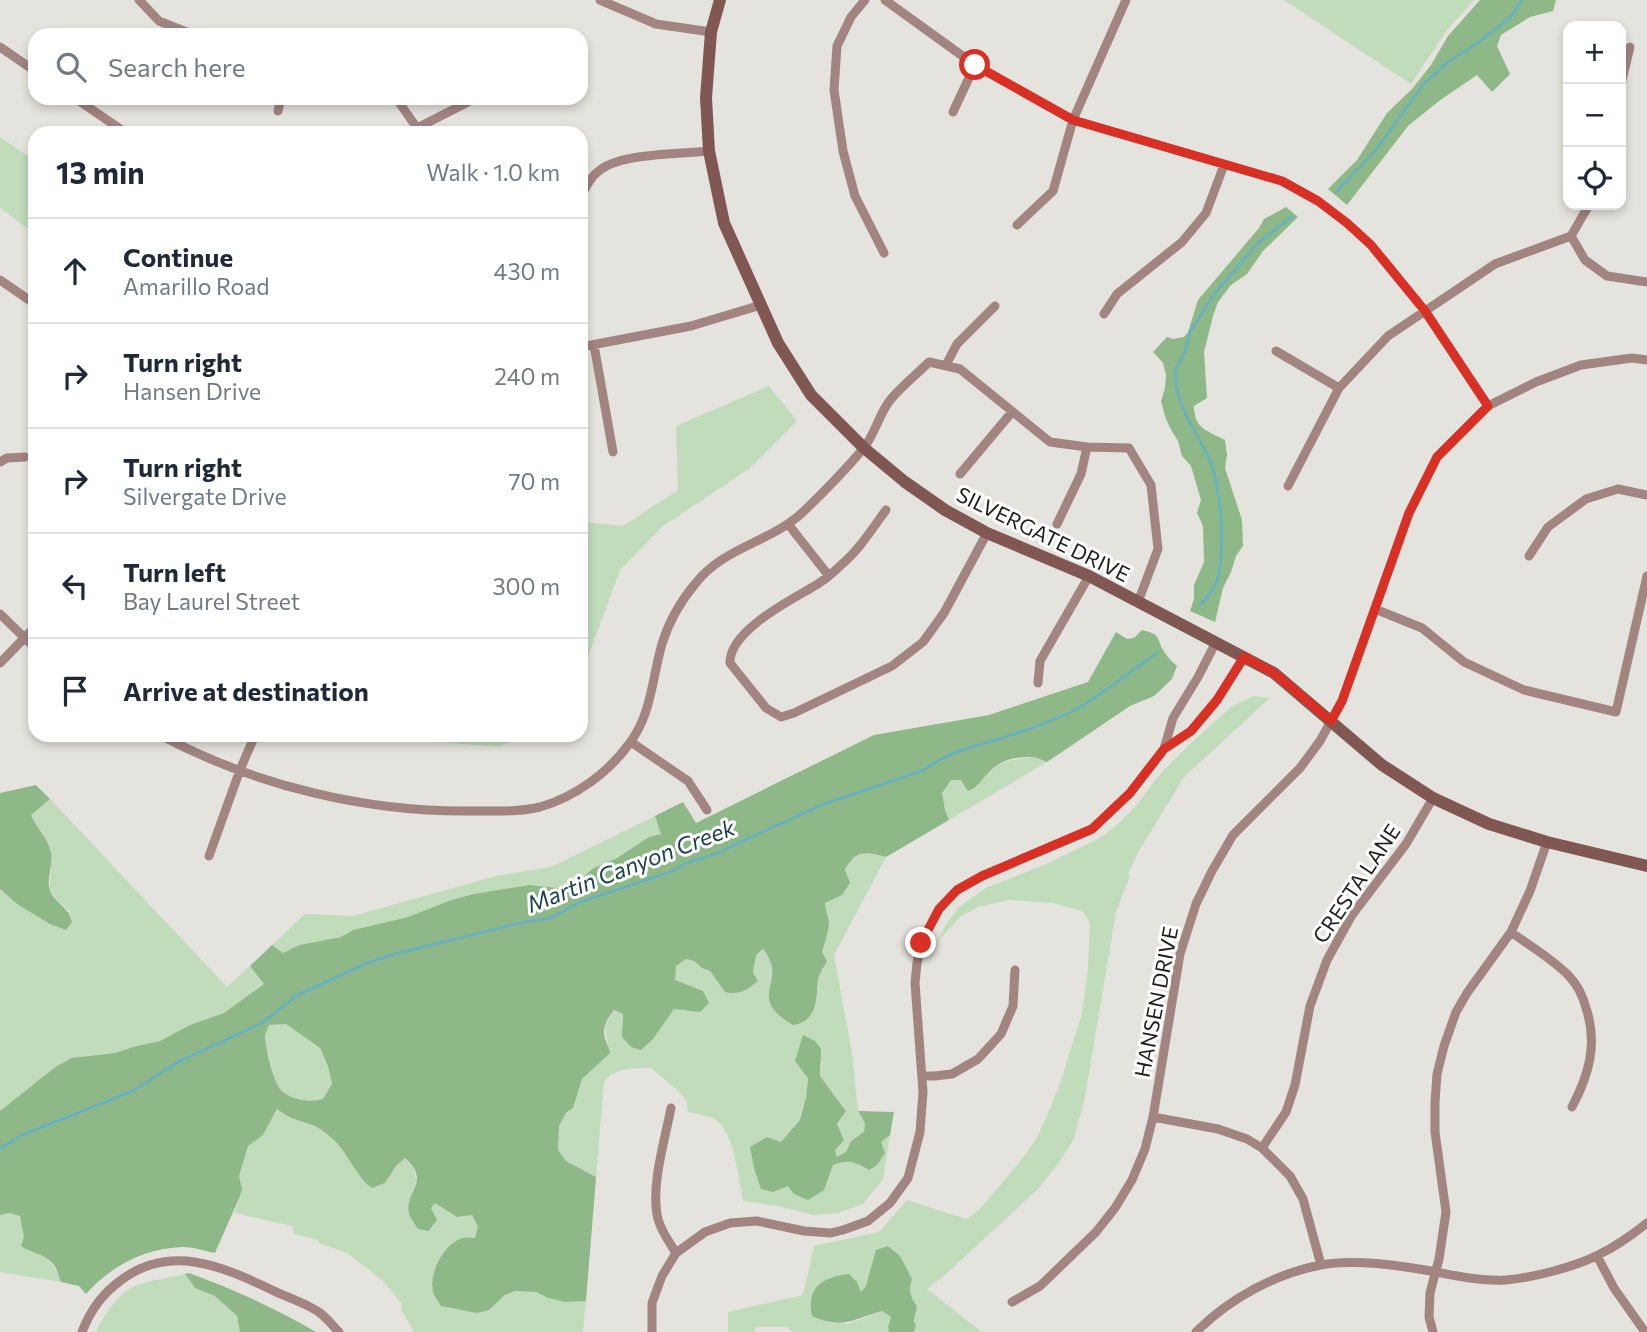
<!DOCTYPE html>
<meta charset="utf-8">
<style>
:root{--surface:#fff;--page:#f6f6f7;--text:#1f2937;--muted:#747a83;--line:#e0e1e3}
body{margin:0;font-family:Commissioner,sans-serif;background:var(--page);color:var(--text)}
.controls{position:absolute;right:21px;top:21px;display:grid;overflow:hidden;border-radius:14px;box-shadow:0 4px 10px #0003}
.controls button{width:63px;height:63px;display:grid;place-items:center;padding:0;border:0;border-bottom:2px solid var(--line);background:var(--surface);color:var(--text);font:35px sans-serif}
.stop{position:absolute;width:21px;height:21px;margin:-16px;border:5px solid #d93025;border-radius:50%;background:#fff}
.stop.end{background:#d93025;border-color:#fff;box-shadow:0 2px 7px #0008}
.list{margin:0;padding:0;list-style:none}
h2{display:flex;justify-content:space-between;align-items:center;height:91px;margin:0;padding:0 28px;font-size:30px}
h2 small{font-size:23px;font-weight:400;color:var(--muted)}
.list li{display:grid;grid-template-columns:46px 1fr auto;gap:21px;align-items:center;box-sizing:border-box;height:105px;padding:0 28px;border-top:2px solid var(--line)}
.list b{display:block;font-size:26px;white-space:nowrap}
.list p{margin:0;font-size:23px;white-space:nowrap;color:var(--muted)}
.list em{font-size:23px;font-style:normal;color:var(--muted)}
.icon{flex:none;width:38px;height:38px;fill:none;stroke:currentColor;stroke-width:2;stroke-linecap:round;stroke-linejoin:round}
.map{position:relative;flex:none;width:1647px;height:1332px;overflow:hidden}
.search{position:absolute;background:var(--surface);box-shadow:0 4px 10px #0003;left:28px;top:28px;width:560px;height:77px;display:flex;align-items:center;gap:18px;box-sizing:border-box;padding:0 24px;border-radius:21px;color:var(--muted);font-size:26px}
.panel{position:absolute;background:var(--surface);box-shadow:0 4px 10px #0003;left:28px;top:126px;width:560px;height:616px;border-radius:21px}
.map>svg:first-child{display:block}
.green{fill:#c0dcbb}
.forest{fill:#8eb887;fill-rule:evenodd}
.lines{fill:none;stroke-linecap:round;stroke-linejoin:round}
.stream{stroke:#65b1c7;stroke-width:2.5}
.street{stroke:#a28481;stroke-width:9}
.secondary{stroke:#805753;stroke-width:12}
.route{stroke:#d93025;stroke-width:9}
.labels{text-anchor:middle;stroke-width:6;stroke-linejoin:round;paint-order:stroke}
.street-label{font-size:21px;fill:#1f1e1c;stroke:#fff}
.water-label{font-size:23px;font-style:italic;fill:#1e424c;stroke:#fff}
</style>
<div class="map">
<svg width="1647" height="1332" viewBox="0 0 1647 1332">
<rect width="100%" height="100%" fill="#e5e3dd"/>
<path class="green" d="M1284,0H1474L1447,30L1411,84Z
M0,137L35,161V234L0,208Z
M769,386L797,421L749,469L662,527L620,570L581,676V522L623,526L678,490L676,426Z
M1254,696L1270,698L1184,777L1139,851L1128,874L1130,876L1116,912L1085,1097L1074,1139L1058,1164L1038,1189L946,1274L927,1289L982,1332H914L916,1325L914,1321L917,1306L910,1296L909,1289L866,1286L861,1292L826,1322L848,1324L882,1311L891,1317L888,1327L889,1332H792L787,1327H756L754,1332H728V1312L803,1295L814,1246L879,1232L907,1200L966,1219L978,1211L1019,1163L1037,1138L1045,1120L1060,1084L1082,1014L1088,969L1090,922L1082,911L1053,903L1009,900L978,907L960,917L937,942L945,926L959,907L986,888L1044,865L1098,839L1116,826L1135,807L1161,773L1187,747L1232,706Z
M402,735H526L499,747L427,741Z
M1033,757L1047,762L949,820L945,810L942,792L951,779L961,780L977,787C995,761 1003,761 1033,757Z
M50,799L227,987L250,966L264,984L224,1013L190,1025L160,1041L133,1047L115,1053L71,1058L54,1068L0,1111V889L17,904L31,911L70,912L57,900L49,889L51,871L45,838L36,826L31,814Z
M655,816L661,834L649,837L617,858L592,869L579,881L567,889L529,885L474,894L451,900L408,917L353,930L341,937L299,945L283,953L272,945L305,914L353,916L496,876L551,867Z
M865,852L886,857L834,955L852,1053L858,1111L865,1123L864,1133L851,1141L846,1152L837,1158C832,1141 836,1125 846,1110L820,1076L822,1062L808,1078L806,1098L800,1120L781,1143L788,1186L824,1190L833,1165C849,1159 854,1162 869,1170L881,1142L890,1135L883,1179L863,1204L838,1213L813,1215L779,1206L743,1201C739,1179 734,1133 716,1120C709,1115 696,1114 688,1112L686,1100L677,1090L651,1068C634,1068 615,1067 604,1082L596,1177L566,1161L558,1150L559,1125L566,1113L573,1108L582,1079L609,1053C608,1030 598,1033 615,1010L623,1013L622,1026L653,1039L674,1009L687,1011L688,986L674,980L676,966L686,959L694,961L702,968L710,971L725,992L758,981L753,973L756,955L763,949C776,965 773,971 769,991L819,989L817,979L824,968L822,952L828,931L829,918L825,909V902L842,895C845,875 843,860 865,852Z
M286,1024L320,1048L328,1066L332,1084L324,1099C310,1103 292,1100 281,1090C273,1082 265,1047 265,1035C266,1032 268,1028 269,1025Z
M277,1109C291,1121 303,1120 318,1128C340,1140 352,1162 365,1183H385L396,1166L404,1158C420,1172 418,1184 409,1201L418,1229L430,1231L437,1220L431,1208L435,1203L457,1217L472,1215L478,1227L475,1239L489,1310L505,1295L515,1291L536,1292L548,1298L565,1302L586,1301L583,1332H414L401,1309L402,1304L383,1281L347,1253L319,1243L318,1240L294,1234L292,1226L234,1213L240,1196L242,1189L239,1176L248,1146L263,1135Z
M10,1213L20,1216L27,1250C50,1258 52,1260 61,1282L0,1272V1215Z
M185,1274L195,1288L215,1296L237,1316L240,1332H96C102,1318 120,1291 135,1286C151,1280 169,1278 185,1274Z"/>
<path class="forest" d="M1480,0H1556L1553,11L1530,17L1501,35L1497,46L1510,74L1492,92L1477,75L1439,101L1408,126L1347,205L1328,189L1357,160L1387,113L1412,89L1431,65L1448,36Z
M1286,207L1298,217L1263,251L1247,274L1231,285L1218,302L1213,316L1204,352L1207,398L1194,406C1194,429 1208,431 1225,440L1227,455L1225,468L1242,520L1243,546L1236,556L1231,572L1223,588L1215,622L1190,611L1194,599V585L1204,562L1203,526L1197,513L1201,500L1191,466L1182,456L1178,441L1170,428L1165,416L1161,401L1165,388L1166,375L1163,363L1153,352L1167,337L1173,339L1184,337L1188,332L1198,300L1259,228L1264,219Z
M1142,630C1163,635 1155,638 1165,653C1168,658 1173,662 1177,666L1172,679L1154,696L1130,706L1047,762C1042,760 1036,757 1031,757C1016,756 999,761 989,772C980,781 980,786 968,791L961,780H951L942,793L945,810L949,820L886,857C866,852 856,849 845,870L850,883L842,895L825,903C825,909 828,915 829,921C829,931 825,942 822,952L827,961C824,968 818,975 818,981C816,1001 817,1021 793,1025C785,1020 777,1015 772,1007C761,988 784,974 763,949L756,955L753,973L758,981C745,991 741,995 725,992L710,971L702,968L694,961L686,959L676,966L675,980L703,991L709,1003L700,1012L674,1009L653,1039L641,1050L631,1047L622,1037L623,1014L614,1010C609,1017 603,1025 604,1034C605,1041 609,1046 610,1053L582,1079L573,1108L566,1113L559,1126L558,1150L566,1161L596,1177L586,1301L565,1302L548,1298L536,1292L515,1291L505,1295L489,1310L477,1313L441,1306C438,1301 434,1296 433,1291C429,1273 444,1243 463,1238C467,1237 471,1238 475,1238L478,1227L472,1215L457,1217L435,1203L431,1208L437,1220L429,1231L418,1229C415,1224 410,1218 409,1213C404,1192 432,1182 405,1158L396,1166L385,1183L372,1188C357,1178 349,1155 335,1141C328,1135 321,1128 312,1125C299,1120 289,1119 277,1109L263,1135L248,1146L239,1176L242,1189L240,1196L215,1253C205,1251 193,1247 183,1247C145,1248 111,1266 86,1294L79,1286L61,1282C59,1277 57,1269 54,1265C46,1254 31,1253 21,1246L24,1237L20,1216L10,1213L0,1215V1111L54,1068L71,1058L115,1053L133,1047L160,1041L190,1025L224,1013L264,984L250,966L272,945L283,953L299,945L341,937L353,930L408,917L451,900L474,894L529,885L567,889L579,881L592,869L617,858L649,837L661,834L655,816L683,802L696,823L874,735L989,715L1088,682L1116,632L1127,639L1134,638ZM286,1024L320,1048L328,1066L332,1084L323,1099C310,1103 291,1100 281,1090C273,1082 265,1047 265,1035C266,1032 268,1028 269,1025Z
M36,785L50,799L31,815C37,829 48,838 51,853C53,865 46,881 50,891C57,905 68,906 72,922L66,930L50,924L17,904L0,889V793Z
M803,1035L815,1041L821,1049L820,1076L846,1111L837,1124L844,1140L835,1150L837,1157L846,1152L851,1141L864,1132L865,1123L858,1111L894,1112L890,1135L881,1142L885,1153L877,1165L869,1170C854,1162 850,1159 833,1165L824,1190L808,1200L794,1194L788,1186L773,1192L761,1189L754,1168L750,1147L767,1137L781,1142L800,1120L806,1098L808,1078L795,1061Z
M888,1246L900,1256L912,1279C908,1291 910,1296 917,1306L914,1321L916,1325L914,1332H889L888,1327L891,1317L882,1311C853,1319 843,1330 812,1316C806,1287 823,1277 849,1274L857,1282L861,1292L866,1286L876,1250Z
M189,1273C233,1289 275,1308 316,1332H240L237,1316L215,1296L195,1288L185,1274Z"/>
<g class="lines">
<path class="stream" d="M1335,193L1375,151L1423,85L1448,62L1476,44L1510,18L1522,0
M1200,605C1205,599 1213,592 1216,584C1226,556 1221,493 1212,466C1205,447 1193,430 1185,412C1181,404 1176,390 1176,381C1176,377 1176,374 1175,370L1185,352L1190,332L1212,297L1257,244L1293,216
M0,1149L22,1135L133,1091L176,1063L262,1023L296,996L367,963L398,953L524,922L551,918L578,903L670,872L687,863L715,854L821,805L924,770C952,748 990,744 1023,731C1041,725 1065,716 1082,706C1108,690 1132,670 1157,653"/>
<path class="street" d="M139,0L159,21L194,35
M600,0L656,24L711,32
M865,0L851,17L837,46L834,90L843,151L855,196L884,253
M885,0L975,65L1073,120L1282,181L1318,201L1347,223L1371,245L1425,311L1488,406
M0,47L35,71
M1621,84L1630,47
M75,98L126,133
M396,98L417,128L418,131
M278,111L281,98
M953,112L975,65
M417,128L476,98
M581,197C585,188 591,176 600,170C622,153 680,154 709,151
M1017,225L1053,191L1073,120L1126,0
M1571,236L1585,260L1607,276L1647,282
M0,280L35,304
M1104,314L1117,294L1182,242L1206,213L1224,165
M594,345L613,452
M581,347L691,326L761,305
M1276,351L1339,388
M946,365L957,344L995,306
M0,462L7,458L25,457
M960,474L1012,412
M1288,486L1339,388L1388,336L1495,264L1571,236L1589,205
M886,510C872,529 859,550 841,565C832,574 822,582 811,588C787,602 729,632 730,663L766,708L781,717L794,713L892,666L923,642L944,613L987,533
M788,524L829,576
M1057,524L1081,474L1087,447
M1529,556L1548,527L1586,499L1618,489L1647,495
M1375,609L1422,628L1464,662L1524,690L1616,712L1647,576
M0,614L35,648
M0,663L35,627
M1038,683L1040,661L1089,576
M160,735C256,786 368,813 476,811C497,811 519,812 540,807C575,797 608,773 629,744C652,714 652,678 662,644C669,621 680,602 695,584C723,547 772,542 804,511C824,492 845,470 863,449C875,435 879,413 891,399C902,386 917,374 929,362L960,369L1050,442L1087,447L1129,448L1151,485L1158,549L1138,602
M631,742L688,781L707,810
M1164,749L1173,718L1198,677L1216,642
M209,856L240,770L255,735
M1511,932C1530,946 1551,958 1568,975C1576,983 1583,996 1586,1008C1598,1043 1589,1075 1572,1107
M923,1076H935L952,1074L978,1059L1001,1034L1013,1006L1015,970
M671,1108C665,1140 650,1187 658,1219C661,1231 670,1243 676,1253
M1153,1117L1218,1129L1247,1139L1262,1148L1290,1176L1303,1199L1321,1265
M1262,1148L1286,1112L1295,1085L1310,1006L1327,960L1352,915L1406,844L1433,798
M1597,1256L1614,1288L1645,1332
M1012,1302L1040,1286L1096,1232L1115,1208L1132,1180L1145,1149L1153,1117L1180,954L1196,904L1212,871L1233,835L1300,768L1320,741L1342,701L1409,513L1437,457L1488,406L1536,382L1581,365L1632,358L1647,360
M82,1332C90,1311 102,1294 120,1281C169,1243 222,1266 272,1290C286,1297 308,1304 320,1313C327,1318 333,1326 339,1332
M652,1332V1303L662,1276L676,1253L705,1232L730,1223L757,1221L804,1231L831,1233L843,1230L868,1221L890,1203L908,1178L920,1132L923,1092L915,983L917,963L921,943L939,909L957,890L982,876L1092,829L1130,793L1164,749L1191,731L1217,700L1244,657
M1196,1332C1229,1299 1274,1274 1321,1265C1348,1260 1378,1263 1406,1267C1439,1271 1472,1282 1506,1280C1531,1278 1575,1267 1598,1255C1615,1247 1632,1235 1647,1223
M1433,1332L1429,1317L1430,1293L1439,1259L1446,1212L1435,1132V1102L1437,1074L1444,1046L1456,1012L1467,993L1511,932L1530,891L1547,842"/>
<path class="secondary" d="M720,0L711,32L706,98L709,151L724,223L778,343L811,395L864,448L905,482L945,510L987,533L1089,576L1274,673L1382,765L1433,798L1489,824L1547,842L1647,866"/>
</g>
<g class="lines">
<path class="route" d="M921,943L939,909L957,890L982,876L1092,829L1130,793L1164,749L1191,731L1217,700L1244,657L1274,673L1331,721L1342,701L1409,513L1437,457L1488,406L1425,311L1371,245L1347,223L1318,201L1282,181L1073,120L975,65"/>
</g>
<g class="labels">
<g class="street-label">
<text transform="translate(1043 535) rotate(26)" y="7">SILVERGATE DRIVE</text>
<text transform="translate(1357 884) rotate(-56)" y="7">CRESTA LANE</text>
<text transform="translate(1157 1002) rotate(-79)" y="7">HANSEN DRIVE</text>
</g>
<g class="water-label">
<text transform="translate(631 866) rotate(-21)" y="8">Martin Canyon Creek</text>
</g>
</g>
</svg>
<div class="controls">
<button>+</button>
<button>−</button>
<button><svg class="icon" aria-label="locate" viewBox="0 0 24 24"><circle cx="12" cy="12" r="6"/><path d="M12 2v4M12 18v4M2 12h4M18 12h4"/></svg></button>
</div>
<div class="stop" style="left:975px;top:65px"></div>
<div class="stop end" style="left:921px;top:943px"></div>
<div class="search"><svg class="icon" aria-label="search" viewBox="0 0 24 24"><circle cx="10" cy="10" r="6"/><path d="M15 15l6 6"/></svg>Search here</div>
<section class="panel">
<h2>13 min<small>Walk · 1.0 km</small></h2>
<ul class="list">
<li><svg class="icon" aria-label="ahead" viewBox="0 0 24 24"><path d="M12 20V5M6 11l6-6 6 6"/></svg><div><b>Continue</b><p>Amarillo Road</p></div><em>430 m</em></li>
<li><svg class="icon" aria-label="right" viewBox="0 0 24 24"><path d="M7 20v-9h11M14 6l5 5-5 5"/></svg><div><b>Turn right</b><p>Hansen Drive</p></div><em>240 m</em></li>
<li><svg class="icon" aria-label="right" viewBox="0 0 24 24"><path d="M7 20v-9h11M14 6l5 5-5 5"/></svg><div><b>Turn right</b><p>Silvergate Drive</p></div><em>70 m</em></li>
<li><svg class="icon" aria-label="left" viewBox="0 0 24 24"><path d="M17 20v-9H6M10 6l-5 5 5 5"/></svg><div><b>Turn left</b><p>Bay Laurel Street</p></div><em>300 m</em></li>
<li><svg class="icon" aria-label="arrive" viewBox="0 0 24 24"><path d="M6 21V4h12l-3 4 3 4H6"/></svg><div><b>Arrive at destination</b></div></li>
</ul>
</section>
</div>
